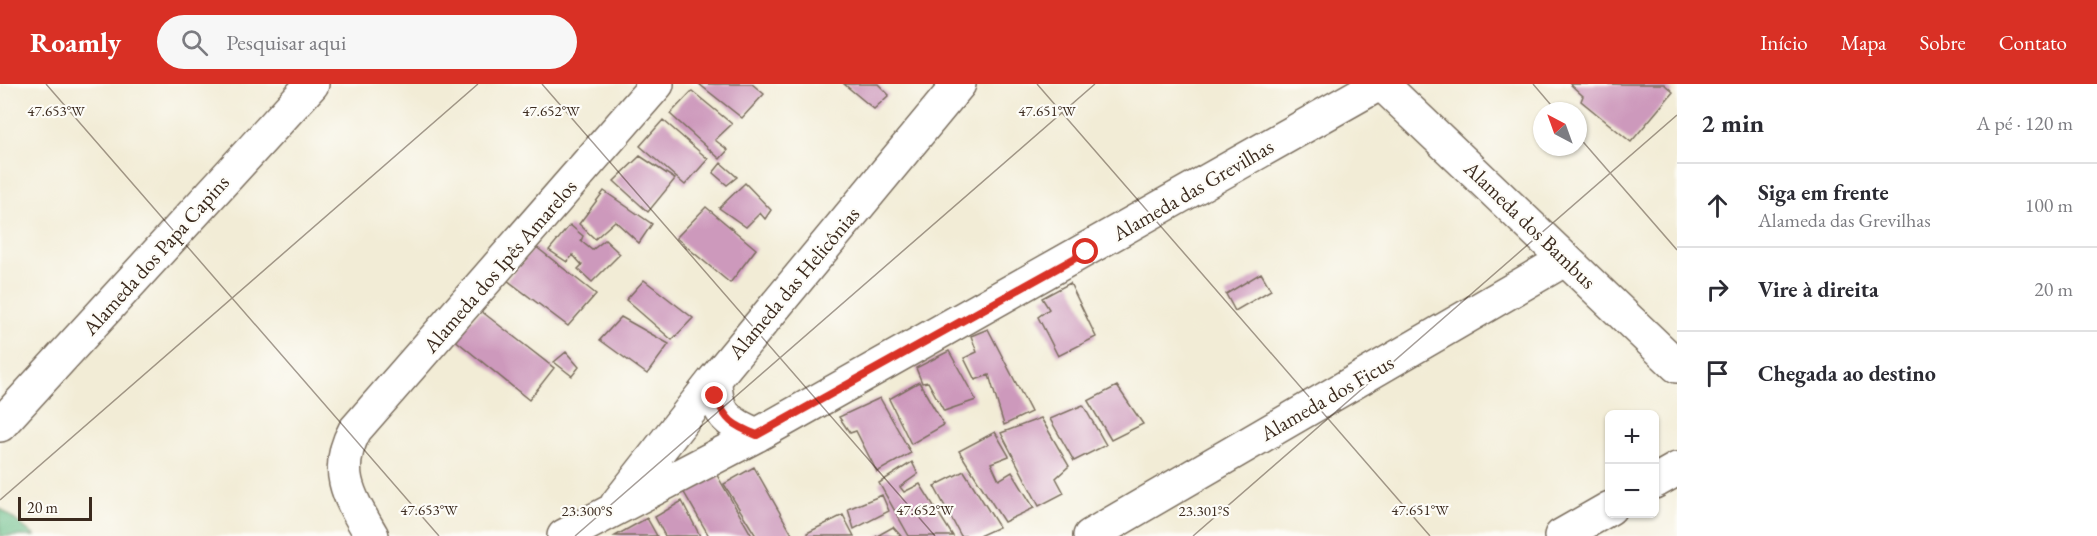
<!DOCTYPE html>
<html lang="pt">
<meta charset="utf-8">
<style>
:root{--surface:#fff;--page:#f7f7f7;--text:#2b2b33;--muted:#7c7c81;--line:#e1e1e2;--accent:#d93025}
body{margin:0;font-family:"EB Garamond",serif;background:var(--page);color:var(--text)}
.controls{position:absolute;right:18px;bottom:18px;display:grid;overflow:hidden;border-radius:9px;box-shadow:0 2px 4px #0004}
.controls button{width:54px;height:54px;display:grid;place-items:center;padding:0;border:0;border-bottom:2px solid var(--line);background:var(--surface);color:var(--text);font:30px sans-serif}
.compass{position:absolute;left:1533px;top:18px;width:54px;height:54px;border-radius:50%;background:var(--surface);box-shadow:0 2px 4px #0004;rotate:319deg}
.scale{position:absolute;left:18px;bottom:15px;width:74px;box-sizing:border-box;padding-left:6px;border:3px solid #3b2a1e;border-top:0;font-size:16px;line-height:21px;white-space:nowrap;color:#3b2a1e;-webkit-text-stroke:4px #fdfcf7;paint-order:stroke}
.stop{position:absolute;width:18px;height:18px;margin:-14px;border:4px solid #d93025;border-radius:50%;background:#fff}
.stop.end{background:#d93025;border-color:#fff;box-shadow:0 2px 6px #0008}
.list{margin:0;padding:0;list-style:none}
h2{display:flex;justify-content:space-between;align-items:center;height:78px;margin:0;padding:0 24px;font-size:26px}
h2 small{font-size:20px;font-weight:400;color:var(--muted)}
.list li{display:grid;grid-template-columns:39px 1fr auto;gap:18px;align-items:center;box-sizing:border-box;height:84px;padding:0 24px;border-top:2px solid var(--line)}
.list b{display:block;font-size:22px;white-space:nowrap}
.list p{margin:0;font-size:20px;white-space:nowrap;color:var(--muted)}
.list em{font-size:20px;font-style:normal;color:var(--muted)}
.icon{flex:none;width:33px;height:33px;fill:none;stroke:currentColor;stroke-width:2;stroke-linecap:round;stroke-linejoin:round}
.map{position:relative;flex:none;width:1677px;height:452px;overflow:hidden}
header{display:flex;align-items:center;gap:36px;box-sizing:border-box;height:84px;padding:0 30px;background:var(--accent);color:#fff}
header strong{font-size:28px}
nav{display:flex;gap:33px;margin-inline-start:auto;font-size:21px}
.search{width:420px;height:54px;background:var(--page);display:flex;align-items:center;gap:15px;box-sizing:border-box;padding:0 21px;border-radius:33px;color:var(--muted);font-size:22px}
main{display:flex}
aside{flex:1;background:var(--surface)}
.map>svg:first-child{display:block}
.forest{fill:#6cbe8a;stroke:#547454;stroke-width:1.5}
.building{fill:#cd99bc}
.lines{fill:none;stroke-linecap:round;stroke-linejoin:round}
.minor-casing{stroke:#7b6e5e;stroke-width:36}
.minor{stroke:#fff;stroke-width:33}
.route{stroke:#d93025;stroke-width:8}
.ticks{fill:none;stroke:#3b2a1e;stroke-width:1.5;stroke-opacity:0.45}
.labels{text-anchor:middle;stroke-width:4.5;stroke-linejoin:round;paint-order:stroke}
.street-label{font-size:21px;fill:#3b2a1e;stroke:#fdfcf7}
.ticks-label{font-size:15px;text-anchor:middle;fill:#3b2a1e;stroke:#fdfcf7;stroke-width:4.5;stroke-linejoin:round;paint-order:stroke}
</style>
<header>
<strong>Roamly</strong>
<div class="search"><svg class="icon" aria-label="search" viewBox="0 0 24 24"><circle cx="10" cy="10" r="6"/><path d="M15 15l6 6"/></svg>Pesquisar aqui</div>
<nav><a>Início</a><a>Mapa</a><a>Sobre</a><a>Contato</a></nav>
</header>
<main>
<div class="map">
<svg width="1677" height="452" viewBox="0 0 1677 452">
<rect width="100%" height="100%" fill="#fdfcf7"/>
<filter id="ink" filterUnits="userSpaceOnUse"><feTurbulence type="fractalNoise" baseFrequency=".0167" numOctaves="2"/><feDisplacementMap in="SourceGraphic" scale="12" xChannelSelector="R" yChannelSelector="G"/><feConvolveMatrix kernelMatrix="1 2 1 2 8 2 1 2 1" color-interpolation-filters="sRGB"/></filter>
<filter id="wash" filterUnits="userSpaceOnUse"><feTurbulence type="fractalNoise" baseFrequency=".008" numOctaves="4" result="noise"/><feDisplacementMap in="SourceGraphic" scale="24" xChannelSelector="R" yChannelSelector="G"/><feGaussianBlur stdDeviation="1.35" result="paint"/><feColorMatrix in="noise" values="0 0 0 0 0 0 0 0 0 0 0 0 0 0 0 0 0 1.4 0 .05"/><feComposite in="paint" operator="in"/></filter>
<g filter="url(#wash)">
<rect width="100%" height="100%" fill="#f2ecd6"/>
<path class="forest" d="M0,424L35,452H0Z"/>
<g id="blocks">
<path class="building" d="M699,0H752L764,10L742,34Z
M844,0H878L889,11L874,25Z
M1570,0H1664L1673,8L1631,58L1581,17L1583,12Z
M692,7L732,40L715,56L728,66L720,75L670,30Z
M663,36L708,75L685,101L640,62Z
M640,72L675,95L648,128L614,97Z
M721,79L737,93L727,101L713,89Z
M745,99L771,126L765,135L760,129L746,143L719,124Z
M604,107L652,140L639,159L615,137L595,155L579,140Z
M706,123L756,165L730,199L676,154Z
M570,141L583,152L581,157L592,166L605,156L620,170L592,198L578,185L582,181L573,171L567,178L549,166Z
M535,162L596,210L568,242L507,196Z
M1261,189L1271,206L1235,227L1226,210Z
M644,196L693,234L672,256L626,216Z
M1070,199L1096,253L1058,272L1038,233L1049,225L1042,214Z
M481,227L554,284L529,316L454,255Z
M621,233L669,260L647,290L600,256Z
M988,245L1031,328L1004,341L989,291L975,296L964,274L977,268L971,252Z
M949,267L976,316L944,327L928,298L922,299L916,284Z
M566,268L579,283L572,292L554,278Z
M919,298L944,341L911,360L889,315Z
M1117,302L1143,340L1111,356L1088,317Z
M880,314L911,369L877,388L856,347L850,349L839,333Z
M1083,321L1106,361L1074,377L1050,335Z
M1041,334L1069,382L1056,394L1064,409L1039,422L1001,349Z
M995,348L1009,372L991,379L999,396L1012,388L1034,424L1004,438L959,367Z
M912,378L918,390L900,403L904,408L920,400L953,452H909L879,399Z
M754,383L793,452H756L724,400Z
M714,386L752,452H709L682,405Z
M964,387L999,443L979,452H961L934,402Z
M882,411L889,427L854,445L848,425Z
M682,417L700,452H665L655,433Z
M843,431L854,452H808L807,449Z
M647,434L657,452H615Z
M893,443L901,452H877Z"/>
</g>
</g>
<g filter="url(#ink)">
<use href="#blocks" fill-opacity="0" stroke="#7b6e5e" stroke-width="1.5"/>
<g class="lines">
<g class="minor-casing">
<path id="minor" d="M1382,0L1677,282
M715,295C715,329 727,339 757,351
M0,341L312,0
M1654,398L1677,385
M617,420L715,295L959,0
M372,452C350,414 332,388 355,346L657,0
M564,452L757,351L1379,0
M1090,452L1564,176
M1561,452L1610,424"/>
</g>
<use href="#minor" class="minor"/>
</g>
</g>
<g class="lines" filter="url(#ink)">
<path class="route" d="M715,312C726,337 732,341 757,351L1086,168"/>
</g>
<path class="ticks" d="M46,0L439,452M542,0L935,452M1037,0L1430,452M1533,0L1556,27M1578,52L1677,166M0,416L478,0M575,452L1095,0M1193,452L1677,31"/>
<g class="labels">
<g class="street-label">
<text transform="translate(1193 106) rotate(-30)" y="7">Alameda das Grevilhas</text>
<text transform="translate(1530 141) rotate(44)" y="7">Alameda dos Bambus</text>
<text transform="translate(156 171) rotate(-48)" y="7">Alameda dos Papa Capins</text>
<text transform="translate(500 182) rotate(-49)" y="7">Alameda dos Ipês Amarelos</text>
<text transform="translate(794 199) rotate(-50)" y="7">Alameda das Helicônias</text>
<text transform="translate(1327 314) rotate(-30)" y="7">Alameda dos Ficus</text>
</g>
</g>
<g class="ticks-label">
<text x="551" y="32">47.652°W</text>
<text x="56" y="32">47.653°W</text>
<text x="1047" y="32">47.651°W</text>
<text x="429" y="431">47.653°W</text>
<text x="925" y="431">47.652°W</text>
<text x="1420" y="431">47.651°W</text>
<text x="587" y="432">23.300°S</text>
<text x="1204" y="432">23.301°S</text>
</g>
</svg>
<div class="controls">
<button>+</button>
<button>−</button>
</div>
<svg class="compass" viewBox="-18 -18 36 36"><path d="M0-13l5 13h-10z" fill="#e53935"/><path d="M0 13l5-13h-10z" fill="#7c7c81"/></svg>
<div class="scale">20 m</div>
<div class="stop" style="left:1086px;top:168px"></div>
<div class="stop end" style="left:715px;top:312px"></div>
</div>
<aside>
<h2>2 min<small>A pé · 120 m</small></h2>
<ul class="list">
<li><svg class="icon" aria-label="ahead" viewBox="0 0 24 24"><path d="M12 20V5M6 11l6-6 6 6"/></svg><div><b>Siga em frente</b><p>Alameda das Grevilhas</p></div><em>100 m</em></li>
<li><svg class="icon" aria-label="right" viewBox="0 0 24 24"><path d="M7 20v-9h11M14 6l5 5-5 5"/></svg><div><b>Vire à direita</b></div><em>20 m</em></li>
<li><svg class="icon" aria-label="arrive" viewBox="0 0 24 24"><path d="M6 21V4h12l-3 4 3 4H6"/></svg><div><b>Chegada ao destino</b></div></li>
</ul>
</aside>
</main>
